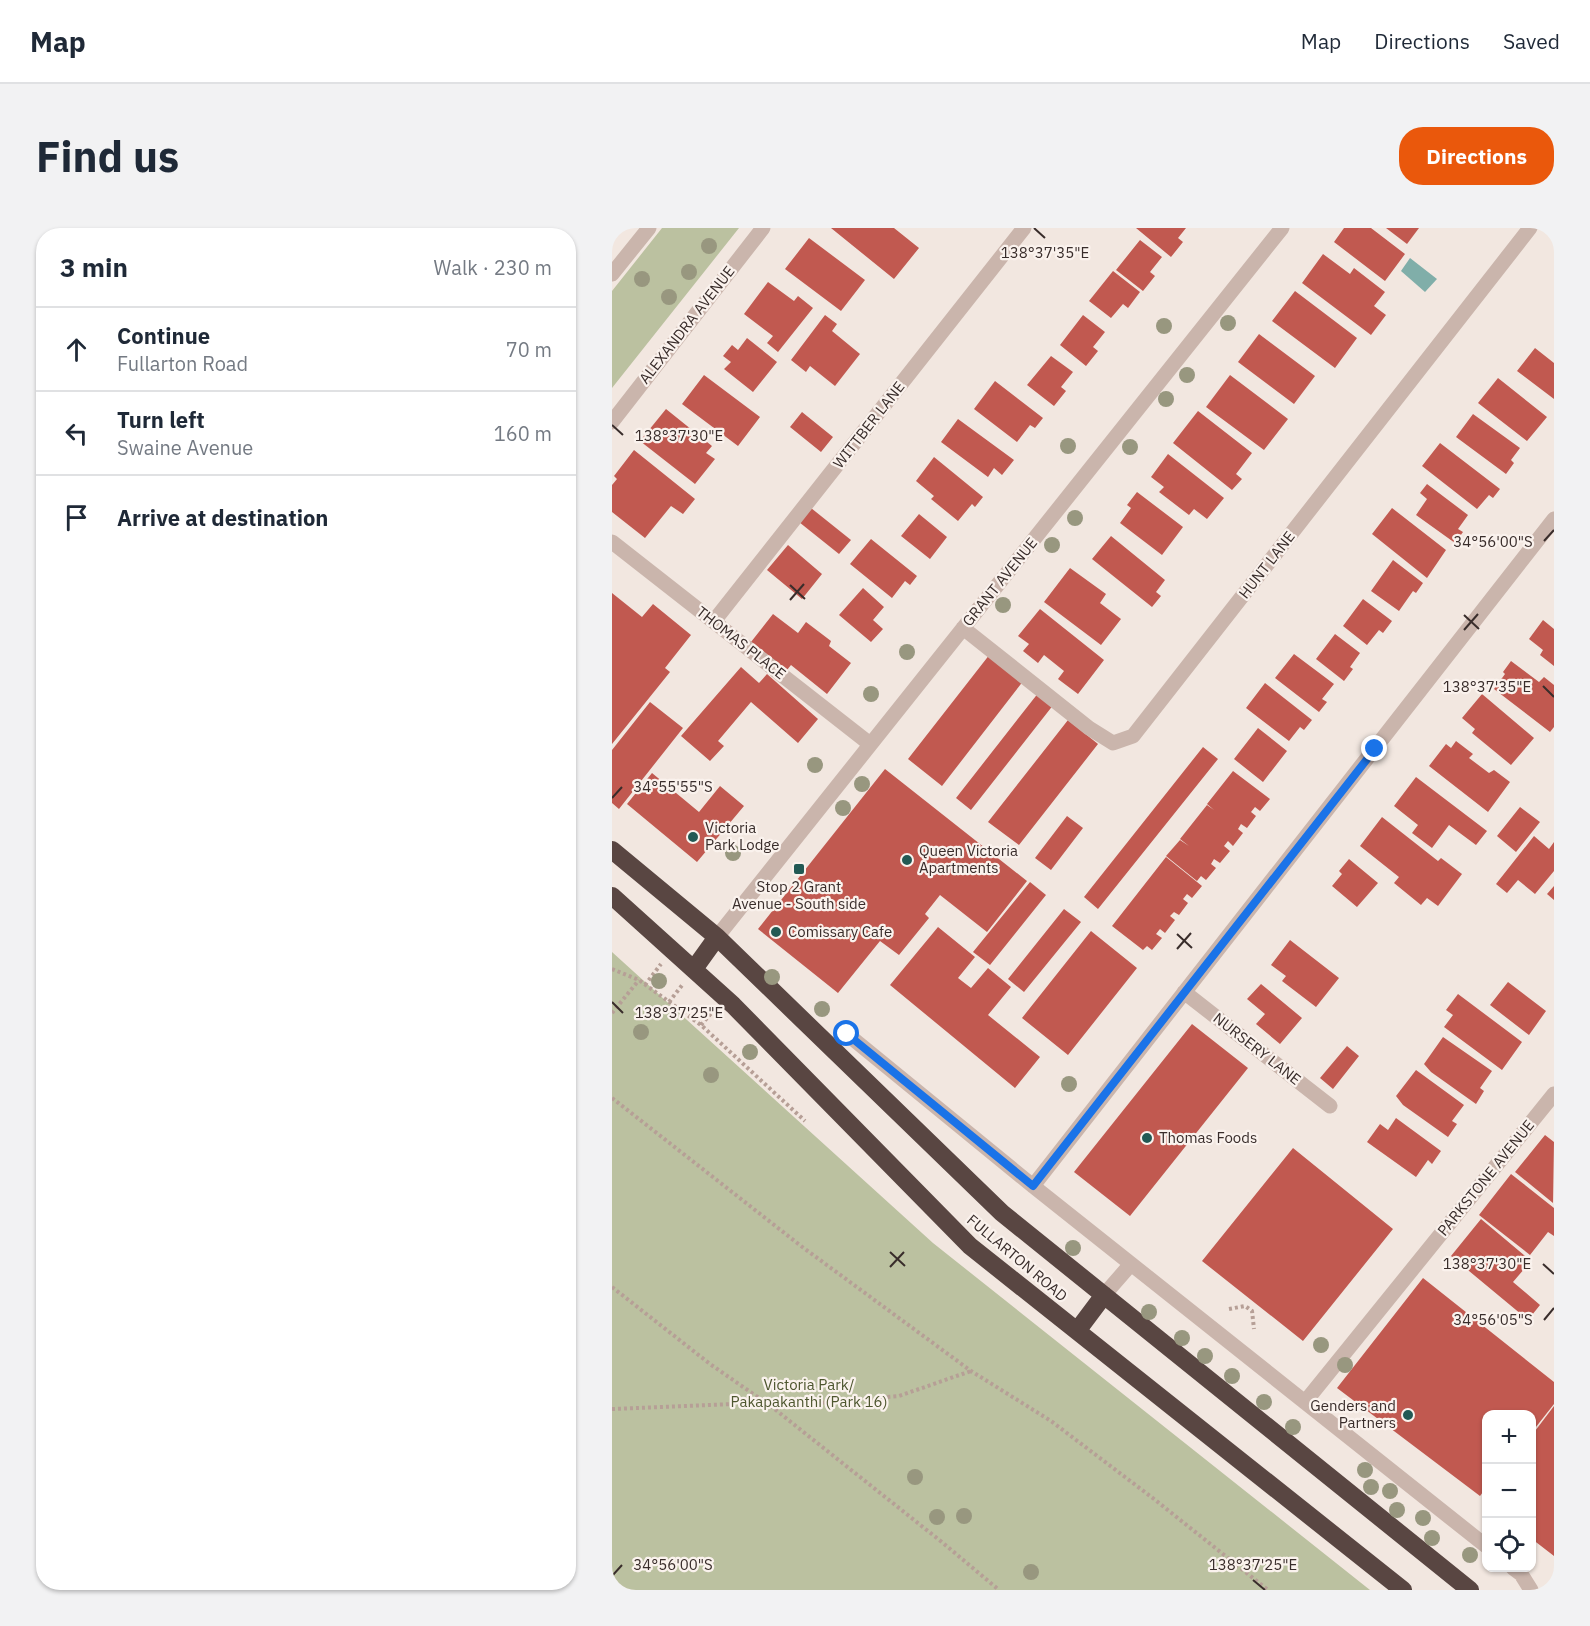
<!DOCTYPE html>
<meta charset="utf-8">
<style>
:root{--surface:#fff;--page:#f2f2f3;--text:#1f2937;--muted:#747a83;--line:#e0e1e3;--accent:#ea580c}
body{margin:0;font-family:"IBM Plex Sans",sans-serif;background:var(--page);color:var(--text)}
.controls{position:absolute;right:18px;bottom:18px;display:grid;overflow:hidden;border-radius:12px;box-shadow:0 2px 4px #0004}
.controls button{width:54px;height:54px;display:grid;place-items:center;padding:0;border:0;border-bottom:2px solid var(--line);background:var(--surface);color:var(--text);font:30px sans-serif}
.stop{position:absolute;width:18px;height:18px;margin:-14px;border:4px solid #1a73e8;border-radius:50%;background:#fff}
.stop.end{background:#1a73e8;border-color:#fff;box-shadow:0 2px 6px #0008}
.list{margin:0;padding:0;list-style:none}
h2{display:flex;justify-content:space-between;align-items:center;height:78px;margin:0;padding:0 24px;font-size:26px}
h2 small{font-size:20px;font-weight:400;color:var(--muted)}
.list li{display:grid;grid-template-columns:39px 1fr auto;gap:18px;align-items:center;box-sizing:border-box;height:84px;padding:0 24px;border-top:2px solid var(--line)}
.list b{display:block;font-size:22px;white-space:nowrap}
.list p{margin:0;font-size:20px;white-space:nowrap;color:var(--muted)}
.list em{font-size:20px;font-style:normal;color:var(--muted)}
.icon{flex:none;width:33px;height:33px;fill:none;stroke:currentColor;stroke-width:2;stroke-linecap:round;stroke-linejoin:round}
.map{position:relative;flex:none;width:942px;height:1362px;overflow:hidden;border-radius:24px}
header{display:flex;align-items:center;gap:36px;box-sizing:border-box;height:84px;padding:0 30px;background:var(--surface);border-bottom:2px solid var(--line)}
header strong{font-size:28px}
nav{display:flex;gap:33px;margin-inline-start:auto;font-size:21px}
.intro{display:flex;align-items:center;justify-content:space-between;box-sizing:border-box;height:144px;padding:0 36px}
h1{margin:0;font-size:42px}
.button{padding:15px 27px;border-radius:24px;background:var(--accent);color:#fff;font-size:21px;font-weight:700}
main{display:flex;gap:36px;padding:0 36px}
aside{flex:1;background:var(--surface);border-radius:24px;box-shadow:0 2px 4px #0004}
.map>svg:first-child{display:block}
.green{fill:#bbc1a0}
.water{fill:#80aea9}
.building{fill:#c15950}
.lines{fill:none;stroke-linecap:round;stroke-linejoin:round}
.path{stroke:#b69f96;stroke-width:4;stroke-dasharray:3 3;stroke-linecap:butt}
.minor{stroke:#cab5ac;stroke-width:15}
.highway{stroke:#594642;stroke-width:18}
.tree{fill:#98977f}
.route{stroke:#1a73e8;stroke-width:8}
.ticks{fill:none;stroke:#392d2b;stroke-width:2}
.poi-dot{fill:#225954;stroke:#faf2ed;stroke-width:2}
.labels{text-anchor:middle;stroke-width:4.5;stroke-linejoin:round;paint-order:stroke}
.street-label{font-size:15px;fill:#392d2b;stroke:#faf2ed}
.poi-label{font-size:15px;fill:#392d2b;stroke:#faf2ed;text-anchor:start}
.park-label{font-size:15px;fill:#4e562f;stroke:#faf2ed}
.ticks-label{font-size:15px;text-anchor:middle;fill:#392d2b;stroke:#faf2ed;stroke-width:4.5;stroke-linejoin:round;paint-order:stroke}
</style>
<header>
<strong>Map</strong>
<nav><a>Map</a><a>Directions</a><a>Saved</a></nav>
</header>
<div class="intro"><h1>Find us</h1><a class="button">Directions</a></div>
<main>
<aside>
<h2>3 min<small>Walk · 230 m</small></h2>
<ul class="list">
<li><svg class="icon" aria-label="ahead" viewBox="0 0 24 24"><path d="M12 20V5M6 11l6-6 6 6"/></svg><div><b>Continue</b><p>Fullarton Road</p></div><em>70 m</em></li>
<li><svg class="icon" aria-label="left" viewBox="0 0 24 24"><path d="M17 20v-9H6M10 6l-5 5 5 5"/></svg><div><b>Turn left</b><p>Swaine Avenue</p></div><em>160 m</em></li>
<li><svg class="icon" aria-label="arrive" viewBox="0 0 24 24"><path d="M6 21V4h12l-3 4 3 4H6"/></svg><div><b>Arrive at destination</b></div></li>
</ul>
</aside>
<div class="map">
<svg width="942" height="1362" viewBox="0 0 942 1362">
<rect width="100%" height="100%" fill="#f2e7e0"/>
<path class="green" d="M50,0H127L0,160V63Z
M0,724L321,1015L758,1362H0Z"/>
<path class="water" d="M798,30L825,51L813,64L789,43Z"/>
<path class="building" d="M219,0H282L307,20L282,51Z
M524,0H574L566,10L571,14L559,29Z
M732,0H759L793,26L773,53L722,14Z
M774,0H807L795,16Z
M197,10L253,52L229,83L173,41Z
M528,12L550,29L538,44L543,48L531,63L504,42Z
M711,26L738,46L742,40L773,64L762,78L774,87L759,107L690,55Z
M501,43L528,64L516,80L511,76L499,90L477,73Z
M156,54L182,73L186,68L201,80L166,124L155,115L161,108L132,86Z
M683,63L745,110L723,140L660,93Z
M213,87L225,96L220,103L248,126L223,158L198,138L194,144L179,132Z
M471,87L493,104L481,119L486,123L474,138L448,117Z
M647,106L703,148L682,176L626,134Z
M135,110L165,134L141,164L112,141L119,134L111,128L120,117L126,122Z
M923,120L942,135V171L905,143Z
M439,128L461,144L449,159L454,163L442,178L415,157Z
M92,147L148,189L126,218L70,176Z
M618,147L676,191L652,222L594,179Z
M886,150L935,189L915,213L866,175Z
M383,153L431,190L423,200L418,197L405,214L362,181Z
M54,181L100,218L94,225L103,231L83,256L28,213Z
M586,183L640,225L624,246L630,251L620,262L561,215Z
M190,184L221,209L209,224L178,199Z
M861,186L908,220L899,232L902,235L894,246L844,209Z
M346,191L402,232L390,247L382,240L376,249L329,214Z
M828,215L888,261L881,270L877,267L865,281L810,238Z
M22,222L83,271L71,286L59,278L33,310L0,284V257L5,251L2,248Z
M556,226L612,270L595,291L582,281L577,287L547,264L552,259L539,249Z
M322,229L371,269L363,279L360,276L346,293L319,271L322,268L304,253Z
M815,256L856,287L846,301L851,304L843,315L804,287L815,271L808,265Z
M525,264L571,299L550,327L508,295L519,280L515,277Z
M199,280L239,312L227,326L187,294Z
M780,280L834,322L815,350L760,306Z
M307,286L335,309L318,331L289,308Z
M499,308L553,352L544,364L549,368L540,379L480,331Z
M259,311L305,348L298,357L293,353L280,370L238,336Z
M176,317L210,346L190,371L155,342Z
M781,332L811,355L804,365L801,363L787,383L759,363Z
M458,340L494,366L488,375L509,391L489,417L432,374Z
M251,360L272,379L261,392L271,401L259,414L227,387Z
M0,365L30,389L41,376L79,407L53,440L58,444L0,516Z
M751,371L780,393L771,405L767,402L755,417L731,398Z
M428,381L492,432L466,466L446,451L452,443L432,427L426,435L411,423L417,416L406,408Z
M161,386L186,405L194,394L219,413L217,418L239,435L215,466L179,437L175,442L139,414Z
M931,392L942,401V438L928,427L931,422L917,411Z
M723,406L748,425L738,439L741,441L732,453L704,431Z
M378,426L412,452L330,558L296,531Z
M682,426L722,456L710,471L715,474L707,484L663,450Z
M899,433L927,454L932,449L942,457V499L938,504L882,461L893,446L891,444Z
M129,439L147,455L155,446L206,491L186,515L139,474L106,513L112,518L98,533L69,508Z
M653,455L700,492L692,502L688,499L677,513L634,480Z
M427,464L442,476L359,582L344,570Z
M870,466L922,510L899,537L860,505L863,501L850,490Z
M38,474L71,500L7,581L0,575V522Z
M456,492L486,516L407,617L376,594Z
M646,500L675,523L651,554L622,531Z
M844,513L861,526L857,530L877,545L882,542L898,554L876,584L817,538L834,516L839,520Z
M591,519L606,531L486,681L472,669Z
M273,541L415,653L375,704L328,667L313,686L317,690L287,727L268,713L226,765L146,701Z
M621,543L658,571L648,583L643,579L639,584L644,588L635,600L629,596L626,601L631,605L621,618L616,613L612,618L618,623L608,635L602,631L599,636L604,640L594,652L589,648L585,653L554,628L568,612L577,618L568,611L595,577L602,582L595,576Z
M40,545L87,584L108,558L132,578L85,634L15,576Z
M804,549L875,603L864,617L837,597L820,620L800,605L806,597L782,578Z
M908,579L928,594L904,624L885,608Z
M455,588L471,600L439,642L423,630Z
M770,589L826,633L829,630L850,646L826,678L815,670L809,677L782,655L787,649L748,618Z
M922,608L937,621L942,614V643L923,666L906,652L895,665L884,656Z
M554,629L590,658L580,670L575,666L571,671L576,675L567,687L562,684L558,688L563,692L553,705L548,701L544,706L550,710L540,722L535,718L531,722L500,698Z
M737,631L766,655L745,679L720,658L730,646L727,643Z
M418,654L434,667L378,737L361,724Z
M942,658V672L935,666Z
M452,681L469,694L412,764L396,751Z
M326,699L363,729L346,750L359,760L376,740L399,759L376,787L428,829L403,860L278,757Z
M479,703L525,740L456,827L410,790Z
M678,712L727,750L704,779L670,753L674,748L659,737Z
M896,754L934,783L917,807L878,777Z
M649,756L690,790L668,816L644,796L653,786L635,771Z
M846,766L910,814L890,842L832,799L841,787L834,782Z
M580,796L636,840L518,988L462,944Z
M831,809L880,843L868,860L872,863L864,876L819,844L812,836Z
M735,818L747,828L721,861L708,850Z
M804,842L852,877L840,893L845,896L836,909L791,877L784,868Z
M784,890L829,923L820,936L816,932L804,949L755,914L768,896L776,902Z
M933,907L942,914L941,975L903,944Z
M681,920L781,1001L691,1113L590,1033Z
M899,946L942,980V1008L936,1004L918,1027L867,987Z
M869,991L919,1033L901,1054L928,1077L916,1092L839,1028Z
M811,1050L942,1154V1176L920,1204V1186H874V1260L868,1268L725,1160Z
M942,1178V1328L920,1311V1207Z"/>
<g class="lines">
<path class="path" d="M0,741L27,752L89,797L193,893
M33,757L49,736
M57,774L71,756
M0,785L27,752
M89,797L101,783
M0,870L189,1018L359,1143L439,1193L542,1271L656,1362
M0,1059L98,1136L160,1179L331,1315L387,1362
M617,1081L633,1078L640,1083L642,1101
M0,1181L123,1176L160,1179L287,1168L359,1143"/>
<path class="minor" d="M0,46L37,0
M0,194L151,0
M0,314L258,516
M102,393L412,0
M351,400L477,500L501,515L521,508L918,0
M105,709L670,0
M572,764L718,878
M235,806L421,958L874,1318
M421,958L942,291
M492,1067L519,1036
M693,1174L942,866
M901,1340L909,1346L919,1362"/>
<path class="highway" d="M0,622L105,709L390,985L858,1362
M0,668L121,777L358,1018L791,1362
M82,741L105,709
M465,1103L492,1067"/>
</g>
<g class="tree">
<circle cx="97" cy="18" r="8"/>
<circle cx="77" cy="44" r="8"/>
<circle cx="30" cy="51" r="8"/>
<circle cx="57" cy="69" r="8"/>
<circle cx="616" cy="95" r="8"/>
<circle cx="552" cy="98" r="8"/>
<circle cx="575" cy="147" r="8"/>
<circle cx="554" cy="171" r="8"/>
<circle cx="456" cy="218" r="8"/>
<circle cx="518" cy="219" r="8"/>
<circle cx="463" cy="290" r="8"/>
<circle cx="440" cy="317" r="8"/>
<circle cx="391" cy="377" r="8"/>
<circle cx="295" cy="424" r="8"/>
<circle cx="259" cy="466" r="8"/>
<circle cx="203" cy="537" r="8"/>
<circle cx="250" cy="556" r="8"/>
<circle cx="231" cy="580" r="8"/>
<circle cx="121" cy="625" r="8"/>
<circle cx="160" cy="749" r="8"/>
<circle cx="47" cy="753" r="8"/>
<circle cx="210" cy="781" r="8"/>
<circle cx="29" cy="804" r="8"/>
<circle cx="138" cy="824" r="8"/>
<circle cx="99" cy="847" r="8"/>
<circle cx="457" cy="856" r="8"/>
<circle cx="461" cy="1020" r="8"/>
<circle cx="537" cy="1084" r="8"/>
<circle cx="570" cy="1110" r="8"/>
<circle cx="709" cy="1117" r="8"/>
<circle cx="593" cy="1128" r="8"/>
<circle cx="733" cy="1137" r="8"/>
<circle cx="620" cy="1148" r="8"/>
<circle cx="652" cy="1174" r="8"/>
<circle cx="681" cy="1199" r="8"/>
<circle cx="753" cy="1242" r="8"/>
<circle cx="303" cy="1249" r="8"/>
<circle cx="759" cy="1259" r="8"/>
<circle cx="778" cy="1263" r="8"/>
<circle cx="785" cy="1282" r="8"/>
<circle cx="352" cy="1288" r="8"/>
<circle cx="325" cy="1289" r="8"/>
<circle cx="811" cy="1290" r="8"/>
<circle cx="820" cy="1310" r="8"/>
<circle cx="858" cy="1327" r="8"/>
<circle cx="419" cy="1344" r="8"/>
</g>
<g class="lines">
<path class="route" d="M235,806L421,958L763,521"/>
</g>
<path class="ticks" d="M422,0L433,10M0,197L11,207M932,313L942,302M178,357L193,371M178,372L192,356M852,387L867,401M852,402L866,386M931,458L942,469M0,570L10,559M565,706L580,720M565,721L579,705M0,774L11,785M278,1024L293,1038M931,1036L942,1046M278,1039L292,1024M932,1092L942,1080M0,1348L10,1337M641,1352L653,1362"/>
<g class="poi-dot">
<circle cx="81" cy="609" r="6"/>
<circle cx="295" cy="632" r="6"/>
<rect x="181" y="635" width="12" height="12" rx="3"/>
<circle cx="164" cy="704" r="6"/>
<circle cx="535" cy="910" r="6"/>
<circle cx="796" cy="1187" r="6"/>
</g>
<g class="labels">
<g class="street-label">
<text transform="translate(75 97) rotate(-52)" y="5">ALEXANDRA AVENUE</text>
<text transform="translate(257 197) rotate(-52)" y="5">WITTBER LANE</text>
<text transform="translate(655 337) rotate(-52)" y="5">HUNT LANE</text>
<text transform="translate(388 354) rotate(-51)" y="5">GRANT AVENUE</text>
<text transform="translate(129 415) rotate(38)" y="5">THOMAS PLACE</text>
<text transform="translate(645 821) rotate(38)" y="5">NURSERY LANE</text>
<text transform="translate(874 950) rotate(-51)" y="5">PARKSTONE AVENUE</text>
<text transform="translate(405 1030) rotate(40)" y="5">FULLARTON ROAD</text>
</g>
<g class="poi-label">
<text x="93" y="605">Victoria<tspan x="93" dy="17">Park Lodge</tspan></text>
<text x="307" y="628">Queen Victoria<tspan x="307" dy="17">Apartments</tspan></text>
<text x="187" y="664" text-anchor="middle">Stop 2 Grant<tspan x="187" dy="17">Avenue - South side</tspan></text>
<text x="176" y="709">Comissary Cafe</text>
<text x="547" y="915">Thomas Foods</text>
<text x="784" y="1183" text-anchor="end">Genders and<tspan x="784" dy="17">Partners</tspan></text>
</g>
<g class="park-label">
<text x="197" y="1162">Victoria Park/<tspan x="197" dy="17">Pakapakanthi (Park 16)</tspan></text>
</g>
</g>
<g class="ticks-label">
<text x="433" y="30">138°37'35"E</text>
<text x="67" y="213">138°37'30"E</text>
<text x="881" y="319">34°56'00"S</text>
<text x="875" y="464">138°37'35"E</text>
<text x="61" y="564">34°55'55"S</text>
<text x="67" y="790">138°37'25"E</text>
<text x="875" y="1041">138°37'30"E</text>
<text x="881" y="1097">34°56'05"S</text>
<text x="641" y="1342">138°37'25"E</text>
<text x="61" y="1342">34°56'00"S</text>
</g>
</svg>
<div class="controls">
<button>+</button>
<button>−</button>
<button><svg class="icon" aria-label="locate" viewBox="0 0 24 24"><circle cx="12" cy="12" r="6"/><path d="M12 2v4M12 18v4M2 12h4M18 12h4"/></svg></button>
</div>
<div class="stop" style="left:235px;top:806px"></div>
<div class="stop end" style="left:763px;top:521px"></div>
</div>
</main>
